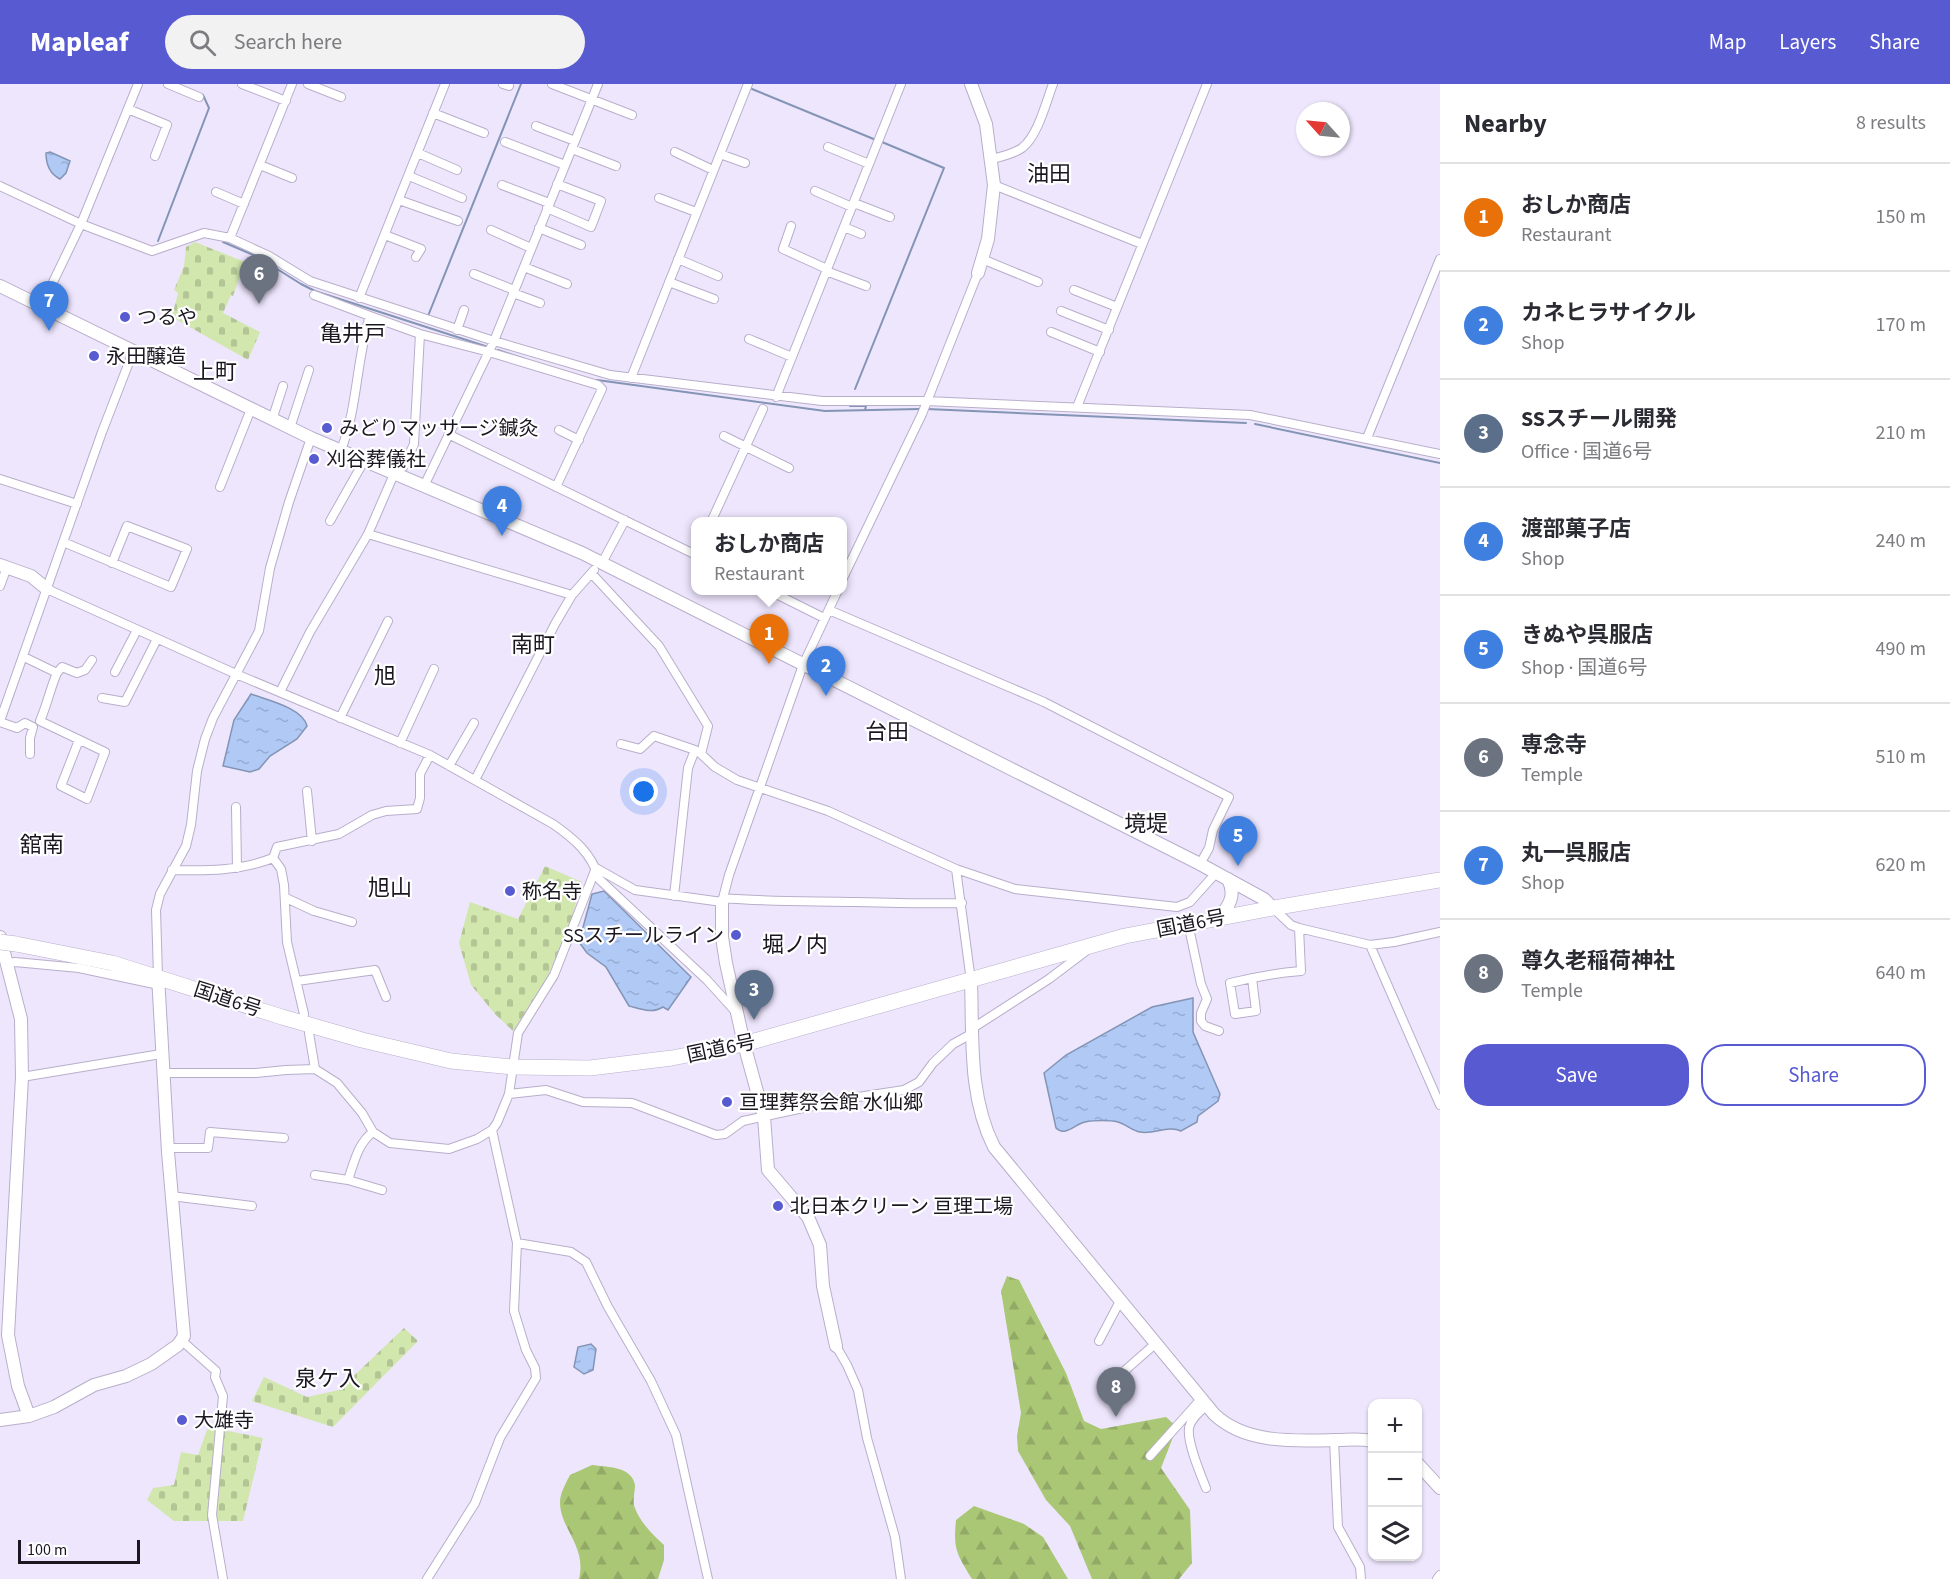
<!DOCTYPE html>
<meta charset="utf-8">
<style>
:root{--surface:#fff;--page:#f2f2f3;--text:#2b2b33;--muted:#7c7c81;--line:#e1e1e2;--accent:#585ad1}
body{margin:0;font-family:"Source Sans 3","Noto Sans JP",sans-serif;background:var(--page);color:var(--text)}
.controls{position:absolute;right:18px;bottom:18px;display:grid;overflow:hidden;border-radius:12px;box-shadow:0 2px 4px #0004}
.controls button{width:54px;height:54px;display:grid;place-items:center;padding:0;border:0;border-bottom:2px solid var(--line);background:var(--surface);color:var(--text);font:30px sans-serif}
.compass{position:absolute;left:1296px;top:18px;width:54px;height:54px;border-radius:50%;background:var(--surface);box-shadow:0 2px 4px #0004;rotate:297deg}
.scale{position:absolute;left:18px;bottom:15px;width:122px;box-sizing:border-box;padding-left:6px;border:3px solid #1b1721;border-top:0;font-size:16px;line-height:21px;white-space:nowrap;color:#1b1721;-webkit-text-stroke:4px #fff;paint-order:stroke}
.you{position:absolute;left:644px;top:708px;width:21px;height:21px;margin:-15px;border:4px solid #fff;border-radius:50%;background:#1a73e8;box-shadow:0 0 0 9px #1a73e833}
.badge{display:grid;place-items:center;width:39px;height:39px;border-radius:50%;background:var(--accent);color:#fff;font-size:20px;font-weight:700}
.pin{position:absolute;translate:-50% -50px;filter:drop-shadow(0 2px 3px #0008)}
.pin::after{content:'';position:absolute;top:32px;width:21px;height:18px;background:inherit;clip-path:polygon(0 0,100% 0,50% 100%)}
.popup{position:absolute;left:691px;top:433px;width:156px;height:78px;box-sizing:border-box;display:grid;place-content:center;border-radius:12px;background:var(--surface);filter:drop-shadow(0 2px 4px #0005);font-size:20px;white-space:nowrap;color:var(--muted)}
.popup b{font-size:22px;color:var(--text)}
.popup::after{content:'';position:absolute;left:50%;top:100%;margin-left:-12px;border:12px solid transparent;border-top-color:var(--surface)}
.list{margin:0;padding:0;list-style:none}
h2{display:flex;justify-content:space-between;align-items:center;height:78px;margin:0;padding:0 24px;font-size:26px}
h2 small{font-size:20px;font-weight:400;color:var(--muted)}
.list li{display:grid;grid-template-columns:39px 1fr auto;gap:18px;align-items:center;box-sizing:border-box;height:108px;padding:0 24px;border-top:2px solid var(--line)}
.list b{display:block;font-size:22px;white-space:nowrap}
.list p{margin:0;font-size:20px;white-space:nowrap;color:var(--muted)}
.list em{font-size:20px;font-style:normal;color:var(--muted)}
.actions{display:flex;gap:12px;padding:18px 24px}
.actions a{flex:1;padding:14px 0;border:2px solid var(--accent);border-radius:24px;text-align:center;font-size:21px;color:var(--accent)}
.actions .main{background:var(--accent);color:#fff}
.icon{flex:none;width:33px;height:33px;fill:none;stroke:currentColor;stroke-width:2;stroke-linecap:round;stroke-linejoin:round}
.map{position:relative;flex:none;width:1440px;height:1495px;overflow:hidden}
header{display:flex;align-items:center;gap:36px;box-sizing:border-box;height:84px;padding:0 30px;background:var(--accent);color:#fff}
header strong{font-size:28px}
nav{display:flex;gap:33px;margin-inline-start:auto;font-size:21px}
.search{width:420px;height:54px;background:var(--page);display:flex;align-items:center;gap:15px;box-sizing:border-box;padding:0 21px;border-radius:33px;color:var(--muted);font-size:22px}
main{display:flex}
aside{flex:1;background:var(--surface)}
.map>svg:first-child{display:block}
.forest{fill:url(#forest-firs)}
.cemetery{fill:url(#cemetery-stones)}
.water{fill:url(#water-ripples);stroke:#8394b5;stroke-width:1.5}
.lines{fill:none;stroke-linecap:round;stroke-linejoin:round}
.stream{stroke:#8394b5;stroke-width:2}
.street-casing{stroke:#b9aeca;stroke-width:10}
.secondary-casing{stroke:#b9aeca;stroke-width:14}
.highway-casing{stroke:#b9aeca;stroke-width:16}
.street{stroke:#fff;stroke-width:8}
.secondary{stroke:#fff;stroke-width:12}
.highway{stroke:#fff;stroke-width:15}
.highway-bridge-casing{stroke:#b9aeca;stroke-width:16;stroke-linecap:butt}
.highway-bridge{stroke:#fff;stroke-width:15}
.poi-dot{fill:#585ad1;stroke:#fff;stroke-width:2}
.labels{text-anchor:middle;stroke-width:4.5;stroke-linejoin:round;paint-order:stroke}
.poi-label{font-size:20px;fill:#1b1721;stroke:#fff;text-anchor:start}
.street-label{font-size:20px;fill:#1b1721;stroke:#fff}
.quarter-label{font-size:22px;fill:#1b1721;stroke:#fff}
</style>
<header>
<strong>Mapleaf</strong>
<div class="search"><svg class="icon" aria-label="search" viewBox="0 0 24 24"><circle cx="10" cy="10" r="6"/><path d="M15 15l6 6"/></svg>Search here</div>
<nav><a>Map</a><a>Layers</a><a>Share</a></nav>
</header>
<main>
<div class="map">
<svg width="1440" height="1495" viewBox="0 0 1440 1495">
<defs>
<pattern id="forest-firs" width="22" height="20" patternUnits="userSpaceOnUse" patternTransform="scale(1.5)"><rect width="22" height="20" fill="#aac776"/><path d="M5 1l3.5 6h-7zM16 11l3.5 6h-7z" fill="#92aa66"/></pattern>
<pattern id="cemetery-stones" width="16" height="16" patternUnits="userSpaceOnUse" patternTransform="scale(1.5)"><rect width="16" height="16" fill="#d1e7ae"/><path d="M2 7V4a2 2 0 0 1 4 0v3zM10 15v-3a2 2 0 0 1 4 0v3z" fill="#b3c595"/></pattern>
<pattern id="water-ripples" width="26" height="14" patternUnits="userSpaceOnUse" patternTransform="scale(1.5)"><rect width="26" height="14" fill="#b0c9f5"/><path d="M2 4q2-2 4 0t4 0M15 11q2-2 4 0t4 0" fill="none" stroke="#97acd2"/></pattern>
</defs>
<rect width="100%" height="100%" fill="#eee6fd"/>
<path class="forest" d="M1007,1192L1019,1196L1066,1289L1084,1337L1101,1345L1166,1333L1177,1343L1161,1384L1190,1426L1192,1479L1179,1495H1092L1070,1442L1046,1416L1018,1367L1017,1352L1021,1329L1001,1207Z
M592,1381C606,1383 632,1382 635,1401C635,1408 632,1418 635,1424C640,1438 653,1451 664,1461V1476L658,1495H579C587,1462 560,1445 560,1418C560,1409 566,1399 570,1391Z
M974,1422L1024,1440L1043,1453L1068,1495H972C957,1470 953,1466 956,1436Z"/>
<path class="cemetery" d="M195,158L245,178L233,212L231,211L223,229L260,248L248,276L172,233L178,209L174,206L184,182L186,163Z
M545,782L582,798L570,840L545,899L513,947L495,930L471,901L459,859L470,818L518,835Z
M404,1244L418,1257L333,1343L252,1317L264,1293L307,1313L339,1306Z
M208,1343L263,1354L243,1437H174L147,1416L153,1404L174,1401L181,1368L198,1371Z"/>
<path class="water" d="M50,68L70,77L66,89L60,95C50,90 46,80 46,69Z
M251,610C267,616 303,624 307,642L297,655L270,672L259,685L250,688L223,682L234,636Z
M604,807L691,893L668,926L663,923C652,930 641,925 629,922L606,883L587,869L579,858L592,810Z
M1193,914V948L1220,1010L1218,1017L1198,1032L1197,1038L1181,1047C1168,1041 1153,1051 1140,1048C1132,1047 1126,1040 1118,1038C1110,1036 1094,1036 1085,1038C1075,1040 1065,1053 1056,1044L1044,989L1066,971L1152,923Z
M591,1260L596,1265L593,1286L584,1290L574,1283L578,1263Z"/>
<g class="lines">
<path class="stream" d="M752,5L876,56
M158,157L209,24L203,11L200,10
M223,158L258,173L301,200L315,207L485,262
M428,232L521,0
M498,266L525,275
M597,296L825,327L919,325
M855,305L944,84L882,58
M850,322H866L865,326
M927,325L1246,339
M1255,340L1440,379"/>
<g class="street-casing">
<path id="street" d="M168,0L199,13
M242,0L286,17
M308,0L341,13
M503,0L509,2
M552,0L632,31
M128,25L167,41L155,72
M433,29L484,49
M536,42L575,57
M505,58L565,81
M828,63L869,80
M572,65L616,82
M675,68L713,86
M418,69L457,86
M720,70L745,79
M991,75C1001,73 1013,70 1022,64C1038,52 1046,18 1053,0
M260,81L292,94
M409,92L462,114
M502,101L549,119
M994,101L1142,160
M0,102L81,140L152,167L204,149L230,154L269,172L310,197L494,257L610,291L822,317H926L1250,331L1440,370
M815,107L852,123
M216,108L244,120
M659,114L696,128
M399,116L458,137
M854,119L890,133
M547,124L591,143L601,117L557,100
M791,142L783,165L827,185
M844,143L861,150
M539,144L581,161
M491,146L531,164
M385,151L421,165L416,173
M230,154L292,0
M678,175L718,192
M982,175L1038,198
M524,183L567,200
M826,187L866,202
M474,190L514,206
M669,198L714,215
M1074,206L1117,223
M513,209L540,219
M314,211L370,232
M359,214L445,0
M41,223L81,140L138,0
M1061,227L1109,246
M457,246L464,226
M1051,248L1100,268
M749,255L792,273
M631,294L748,0
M776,313L901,0
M1077,323L1207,0
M272,336L283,302
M290,344L309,286
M559,346L579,356
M450,351L696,471
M724,352L789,384
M1367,354L1440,175
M341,366C358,323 356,276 370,232L420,250
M0,395L77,420
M424,402L494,257L598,0
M220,403L251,325
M330,437L364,377
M711,438L763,325
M368,450L572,511
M63,458L171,503L187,465L127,442L112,479
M602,479L625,436
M592,490L659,562L708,642L701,670L715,683L737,696L828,727L956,785L1015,805L1177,823L1190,818L1216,789
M842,496L922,330L978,189
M0,502L7,483
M47,505L236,590L430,671L553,740C573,754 592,769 599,795L707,896L735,927
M768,506L824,534
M829,526L1044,618L1229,713L1213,746L1209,764L1200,780
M24,573L57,589C50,605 47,621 40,637L105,668L87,715L61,702L79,656
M115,588L137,546
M57,589L62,583L77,589L85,586L92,576
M280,608L310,548L368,450L394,390L404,382L414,360L420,250L489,268L598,301L602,305L556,403
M102,614L125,618L157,555
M340,634L388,537
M0,637L102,348L133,268
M0,638L17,644L25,639L33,643L30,654V670
M400,659L434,585
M621,660L640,665L654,652L695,666
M449,682L474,639
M475,696L555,540L572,511L594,486
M307,707L312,757
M236,723L237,784
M273,774L281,785L284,801L287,858L304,930
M596,784L635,806L722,818L729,791L803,581L838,506
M956,785L971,897
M172,786C207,787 240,787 273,774L277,763L339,750L372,731L386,727L417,725L420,714V690L430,671
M674,812L688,684L695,666L701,670
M286,814L314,827L352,838
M723,814C768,818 812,817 856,818C891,819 926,820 962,819
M1273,824L1291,841L1299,844L1370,861L1394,858L1440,848
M1188,839L1201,900L1207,915L1201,929V937L1205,942L1219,947
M1370,861L1440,1021
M5,880L15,878L79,884L159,901
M158,892L156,826L160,810L186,762L191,741L197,687L205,655L213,634L259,547L270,484L289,418L311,354
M1252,894L1256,927L1235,930L1230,899C1254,893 1277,889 1301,887L1299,844
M297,897L375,886L386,913
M973,944L1049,895L1086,867
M309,949L315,985
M162,989H256L286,986L315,985L337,999L362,1029L373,1048L390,1059L449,1065L477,1055L492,1046L497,1039L509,1010L518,949L554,891L596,784
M22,993L161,970
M509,1010L546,1006L583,1018L632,1019L716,1051L725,1050L743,1037L845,1015L904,1006L919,998L933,979L953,960L973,949
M373,1048C358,1059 354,1079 348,1096L382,1106
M168,1064H208L210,1048L284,1054
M315,1091L348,1096
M171,1112L252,1122
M517,1159L571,1168L586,1178L608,1223L651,1297L676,1351L708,1495
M181,1256L216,1287L215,1293L223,1312L212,1431L223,1495
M1099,1257L1120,1217
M836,1262L847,1281L858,1306L867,1354L895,1453L901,1495
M1122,1289L1155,1260
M1334,1356L1338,1443L1360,1483L1361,1495
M1150,1372L1201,1315
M1206,1404C1200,1389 1187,1359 1189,1344C1191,1334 1200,1328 1207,1321
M427,1495L475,1419L500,1354L536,1294L535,1284L526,1266L514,1227L517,1159L492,1046
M1437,1495L1440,1491"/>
</g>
<g class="secondary-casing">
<path id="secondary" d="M971,0L986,40L994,101L988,155L978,189
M0,202L311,354L582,469L1200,780L1264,815L1273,824
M0,481L31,492L47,505
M722,818V853L726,879L744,960L764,1033L768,1086L808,1133L820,1161L823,1202L836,1262
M1219,834C1230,821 1236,811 1228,795
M0,853L21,935L22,993L8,1251L18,1302L29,1332
M971,897C973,952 968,1012 994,1063L1214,1330C1245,1360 1294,1357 1335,1356C1347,1356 1360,1354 1372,1357
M0,1336L29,1332L54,1323L94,1301L126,1292L151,1280L178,1261L184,1252L168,1068L158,892
M1418,1380L1440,1404"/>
</g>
<g class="highway-casing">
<path id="highway" d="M16,860L112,879L282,933L362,956L451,977L513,983L590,984L672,974L744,960L1125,852L1273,824L1440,796"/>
</g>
<use href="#street" class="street"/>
<use href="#secondary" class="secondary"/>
<use href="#highway" class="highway"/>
<g class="highway-bridge-casing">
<path id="highway-bridge" d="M0,858L16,860"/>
</g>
<use href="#highway-bridge" class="highway-bridge"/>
</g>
<g class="poi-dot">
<circle cx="125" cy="233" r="6"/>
<circle cx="94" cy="272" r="6"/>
<circle cx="327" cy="344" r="6"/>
<circle cx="314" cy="375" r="6"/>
<circle cx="510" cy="807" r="6"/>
<circle cx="736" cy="851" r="6"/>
<circle cx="727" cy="1018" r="6"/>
<circle cx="778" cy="1122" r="6"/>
<circle cx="182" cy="1336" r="6"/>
</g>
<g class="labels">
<g class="poi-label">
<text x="137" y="240">つるや</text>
<text x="106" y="279">永田醸造</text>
<text x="339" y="351">みどりマッサージ鍼灸</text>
<text x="326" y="382">刈谷葬儀社</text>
<text x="522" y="814">称名寺</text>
<text x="724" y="858" text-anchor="end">SSスチールライン</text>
<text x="739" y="1025">亘理葬祭会館 水仙郷</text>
<text x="790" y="1129">北日本クリーン 亘理工場</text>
<text x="194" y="1343">大雄寺</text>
</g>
<g class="street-label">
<text transform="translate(1191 839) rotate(-11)" y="7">国道6号</text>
<text transform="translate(228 915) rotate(18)" y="7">国道6号</text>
<text transform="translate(721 964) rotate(-12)" y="7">国道6号</text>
</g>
<g class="quarter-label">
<text x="1049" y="97">油田</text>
<text x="353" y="257">亀井戸</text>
<text x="215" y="295">上町</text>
<text x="533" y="568">南町</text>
<text x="385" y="599">旭</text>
<text x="887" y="655">台田</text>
<text x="1146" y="747">境堤</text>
<text x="42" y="768">舘南</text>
<text x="390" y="811">旭山</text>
<text x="795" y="868">堀ノ内</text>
<text x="328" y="1302">泉ケ入</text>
</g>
</g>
</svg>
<div class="controls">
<button>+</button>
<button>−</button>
<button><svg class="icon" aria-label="layers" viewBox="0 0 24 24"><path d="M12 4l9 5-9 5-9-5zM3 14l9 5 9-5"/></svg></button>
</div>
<svg class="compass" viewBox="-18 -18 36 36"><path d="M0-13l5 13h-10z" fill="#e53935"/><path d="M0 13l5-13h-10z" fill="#7c7c81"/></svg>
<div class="scale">100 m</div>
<div class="you"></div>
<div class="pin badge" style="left:769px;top:580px;background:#e8710a">1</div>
<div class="popup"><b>おしか商店</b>Restaurant</div>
<div class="pin badge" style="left:826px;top:612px;background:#3f7fe0">2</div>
<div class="pin badge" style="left:754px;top:936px;background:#5c6f8a">3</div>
<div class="pin badge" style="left:502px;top:452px;background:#3f7fe0">4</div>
<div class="pin badge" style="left:1238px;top:782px;background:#3f7fe0">5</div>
<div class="pin badge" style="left:259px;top:220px;background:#6b7280">6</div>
<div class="pin badge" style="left:49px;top:247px;background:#3f7fe0">7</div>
<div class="pin badge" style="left:1116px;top:1333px;background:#6b7280">8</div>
</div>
<aside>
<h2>Nearby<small>8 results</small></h2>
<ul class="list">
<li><span class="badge" style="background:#e8710a">1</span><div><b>おしか商店</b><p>Restaurant</p></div><em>150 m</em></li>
<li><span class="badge" style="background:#3f7fe0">2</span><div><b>カネヒラサイクル</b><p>Shop</p></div><em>170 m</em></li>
<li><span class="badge" style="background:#5c6f8a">3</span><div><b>SSスチール開発</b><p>Office · 国道6号</p></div><em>210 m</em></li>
<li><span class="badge" style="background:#3f7fe0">4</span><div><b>渡部菓子店</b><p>Shop</p></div><em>240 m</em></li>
<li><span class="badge" style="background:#3f7fe0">5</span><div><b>きぬや呉服店</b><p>Shop · 国道6号</p></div><em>490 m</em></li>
<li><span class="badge" style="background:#6b7280">6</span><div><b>専念寺</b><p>Temple</p></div><em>510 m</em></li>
<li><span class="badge" style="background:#3f7fe0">7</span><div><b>丸一呉服店</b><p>Shop</p></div><em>620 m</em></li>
<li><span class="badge" style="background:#6b7280">8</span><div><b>尊久老稲荷神社</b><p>Temple</p></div><em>640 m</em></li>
</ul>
<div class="actions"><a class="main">Save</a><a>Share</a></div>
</aside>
</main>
